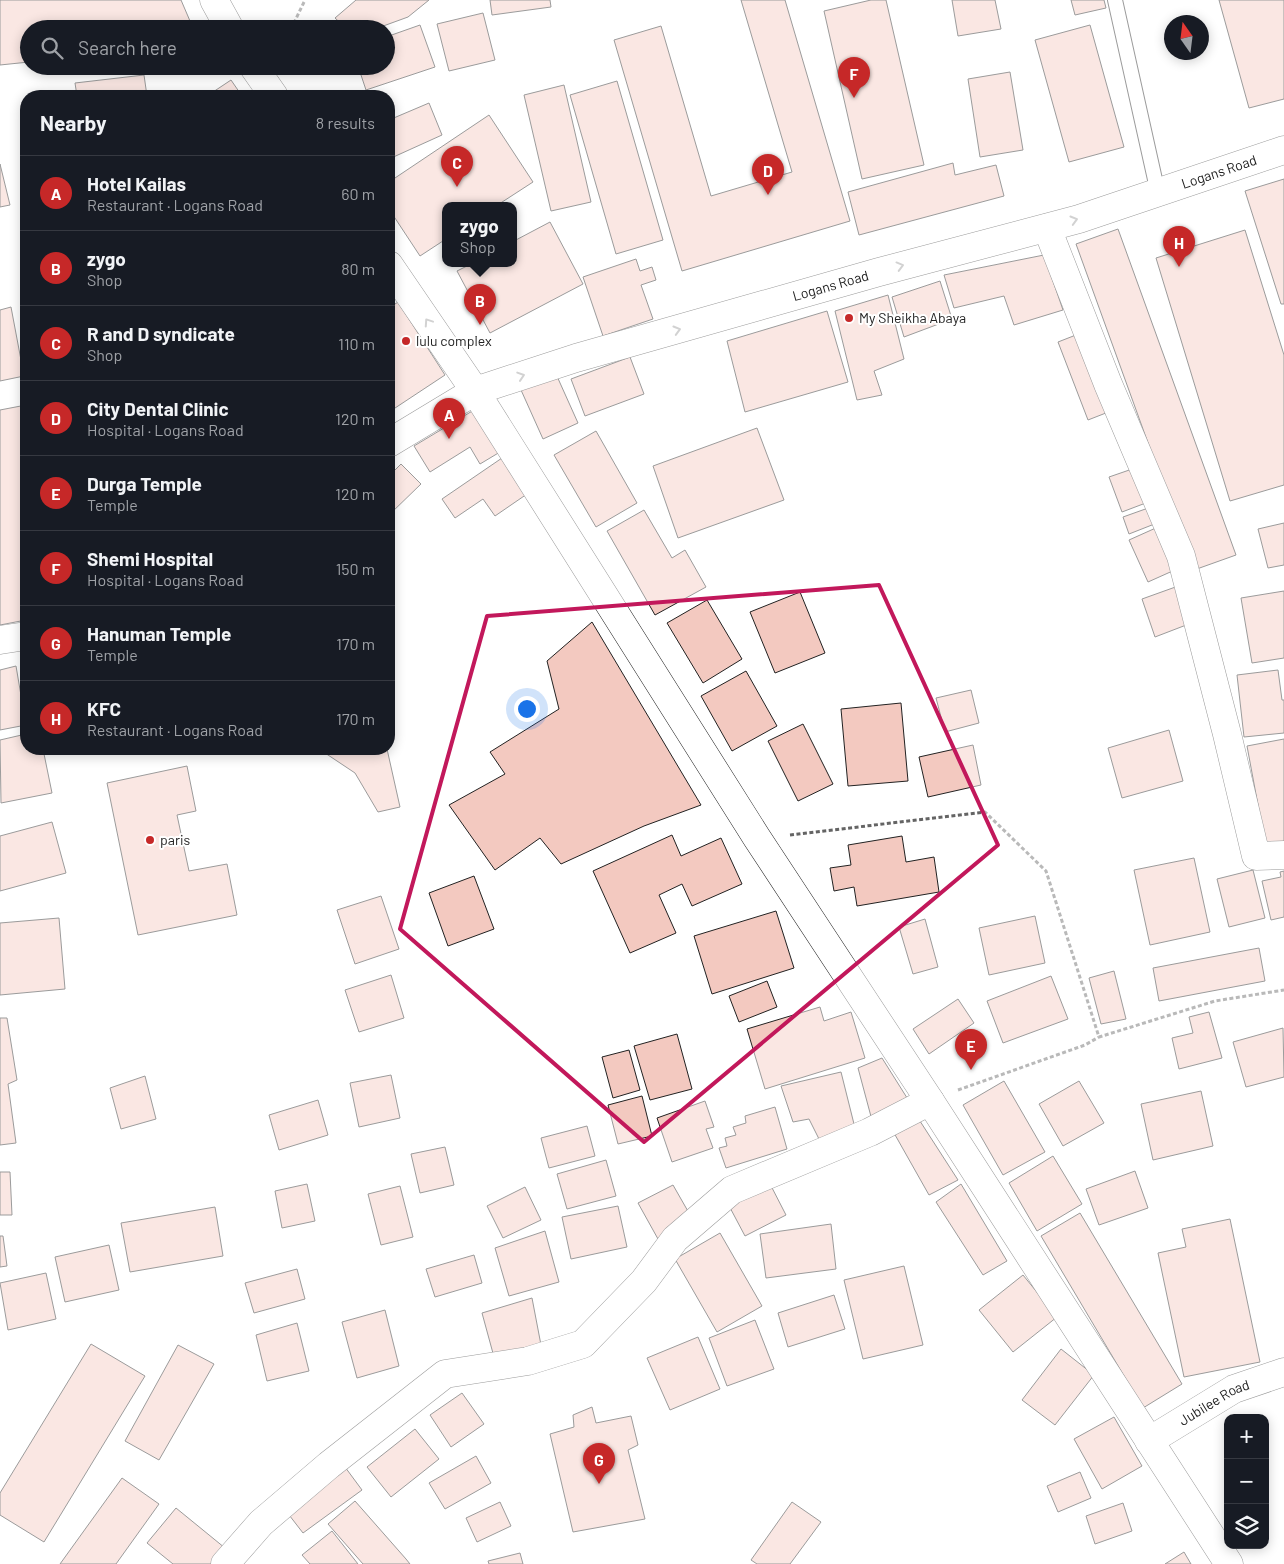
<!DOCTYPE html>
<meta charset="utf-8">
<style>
:root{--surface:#171b24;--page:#20242c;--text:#f1f3f6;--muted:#9ea1a6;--line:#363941;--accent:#c62828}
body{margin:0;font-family:Barlow,sans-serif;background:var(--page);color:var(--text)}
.controls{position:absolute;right:15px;bottom:15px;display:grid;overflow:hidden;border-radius:10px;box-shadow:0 2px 12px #0003}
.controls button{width:45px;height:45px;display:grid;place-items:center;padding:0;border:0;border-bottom:1px solid var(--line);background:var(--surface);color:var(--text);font:25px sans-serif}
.compass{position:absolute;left:1164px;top:15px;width:45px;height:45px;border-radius:50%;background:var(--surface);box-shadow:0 2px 12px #0003;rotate:346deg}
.you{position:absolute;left:526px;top:708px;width:18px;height:18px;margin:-12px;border:4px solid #fff;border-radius:50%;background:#1a73e8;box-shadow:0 0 0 8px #1a73e833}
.badge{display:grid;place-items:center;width:32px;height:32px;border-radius:50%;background:var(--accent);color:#fff;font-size:16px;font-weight:700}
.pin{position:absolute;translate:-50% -41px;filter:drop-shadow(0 1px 2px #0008)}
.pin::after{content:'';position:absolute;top:26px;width:18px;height:15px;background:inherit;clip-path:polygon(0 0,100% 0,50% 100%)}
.popup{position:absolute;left:442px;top:202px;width:75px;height:65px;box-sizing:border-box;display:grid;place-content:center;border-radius:10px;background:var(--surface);filter:drop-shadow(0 1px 4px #0005);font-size:16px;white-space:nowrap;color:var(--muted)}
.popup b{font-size:19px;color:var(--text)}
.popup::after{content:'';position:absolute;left:50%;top:100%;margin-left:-10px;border:10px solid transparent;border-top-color:var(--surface)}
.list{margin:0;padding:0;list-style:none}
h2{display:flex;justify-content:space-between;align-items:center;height:65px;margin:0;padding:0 20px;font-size:21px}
h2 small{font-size:16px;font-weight:400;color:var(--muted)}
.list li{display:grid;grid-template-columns:32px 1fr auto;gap:15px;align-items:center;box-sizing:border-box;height:75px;padding:0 20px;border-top:1px solid var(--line)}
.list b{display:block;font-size:19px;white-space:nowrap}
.list p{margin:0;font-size:16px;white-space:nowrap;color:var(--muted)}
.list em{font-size:16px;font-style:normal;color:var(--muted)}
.icon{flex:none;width:28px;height:28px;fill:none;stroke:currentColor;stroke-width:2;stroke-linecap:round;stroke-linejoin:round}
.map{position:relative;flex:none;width:1284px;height:1564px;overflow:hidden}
.search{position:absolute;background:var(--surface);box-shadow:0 2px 12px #0003;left:20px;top:20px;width:375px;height:55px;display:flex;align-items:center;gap:12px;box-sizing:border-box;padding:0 18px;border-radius:28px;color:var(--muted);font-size:19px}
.panel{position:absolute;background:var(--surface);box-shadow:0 2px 12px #0003;left:20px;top:90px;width:375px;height:665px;border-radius:20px}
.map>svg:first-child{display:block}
.building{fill:#f3c9c0;stroke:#222}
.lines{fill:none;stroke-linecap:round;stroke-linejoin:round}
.service-casing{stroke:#222;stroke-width:16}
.minor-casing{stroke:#222;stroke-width:29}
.tertiary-casing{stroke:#222;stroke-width:29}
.secondary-casing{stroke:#222;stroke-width:29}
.primary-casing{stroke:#222;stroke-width:29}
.path{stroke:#646464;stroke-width:3;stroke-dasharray:4 2.5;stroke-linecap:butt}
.service{stroke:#fff;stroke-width:14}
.minor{stroke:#fff;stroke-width:28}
.tertiary{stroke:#fff;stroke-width:28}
.secondary{stroke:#fff;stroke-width:28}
.primary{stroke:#fff;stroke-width:28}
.oneway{stroke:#9c9c9c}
.marked{fill:none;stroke:#c2185b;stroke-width:4;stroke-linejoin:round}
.poi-dot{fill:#c62828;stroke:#fff;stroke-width:2}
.labels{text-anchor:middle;stroke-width:4;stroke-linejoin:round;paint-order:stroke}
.street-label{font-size:14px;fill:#222;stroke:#fff}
.poi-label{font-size:14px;fill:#222;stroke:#fff;text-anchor:start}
</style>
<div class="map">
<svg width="1284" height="1564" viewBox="0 0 1284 1564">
<rect width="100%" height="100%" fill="#fff"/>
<path class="building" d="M0,0H181L193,28L29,29V62L0,65Z
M356,0H429L408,17L375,29H347L335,18Z
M490,0H550L551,7L492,15Z
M741,0H785L850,221L682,271L614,40L661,26L711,196L792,172Z
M871,0H886L924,165L862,179L824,11Z
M952,0H995L1001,29L958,36Z
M1071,0H1104L1106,8L1075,15Z
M1219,0H1284V99L1249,108Z
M483,13L495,60L449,71L437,24Z
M420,25L435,67L366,90L358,66H386V37Z
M1090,25L1124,147L1069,162L1035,40Z
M1010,72L1023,150L980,157L968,79Z
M144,75L147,96H77L75,83Z
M231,80L242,96H207Z
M617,81L663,240L616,254L570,95Z
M564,85L591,202L551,211L524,95Z
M429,103L442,135L389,159V120Z
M489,115L533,182L496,206H446V239L420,256L389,209V182Z
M953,163L955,175L996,165L1004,196L859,235L848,192Z
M0,164L10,205L0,207Z
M1284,179V304H1281L1245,191Z
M550,222L583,284L490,333L457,271L471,264H514V241Z
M1118,229L1236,555L1194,570L1076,244Z
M1245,230L1284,355V485L1230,501L1156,258Z
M1044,255L1063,310L1014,325L1004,296L954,308L944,275Z
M636,259L640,271L652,267L656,280L641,285L653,319L603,336L583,277Z
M940,281L952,319L904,337L892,297Z
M888,295L904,359L874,371L882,395L857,400L835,311Z
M398,302L445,375L389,412V308Z
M11,307L24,376L0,381V310Z
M827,311L848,382L745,412L727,341Z
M1081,333L1111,411L1088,420L1058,342Z
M630,357L644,394L585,416L571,379Z
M556,374L578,423L543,439L521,390Z
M26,405V620L0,625V410Z
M479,407L505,449L480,464L470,447L430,472L414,446Z
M757,428L784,500L678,538L653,466Z
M596,431L637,503L596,527L554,455Z
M502,458L527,494L495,516L483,499L455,518L442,499Z
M401,464L421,484L389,515V476Z
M1138,467L1151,501L1122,512L1109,477Z
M1151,507L1157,523L1129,534L1123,517Z
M644,510L672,558L685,550L706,587L655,615L607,531Z
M1284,523V565L1268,568L1258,529Z
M1158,527L1177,569L1148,582L1129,540Z
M1181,585L1194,622L1155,637L1142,599Z
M1284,591V658L1252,663L1241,598Z
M800,592L825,653L775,673L750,612Z
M707,600L742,659L703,683L667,623Z
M592,622L701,805L644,826L561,864L540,838L495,870L449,805L505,774L490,752L559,709L547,661Z
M16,666L26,725L0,730V670Z
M1278,670L1282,700H1284V733L1244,737L1237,675Z
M746,671L777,726L732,751L701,696Z
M971,690L979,723L945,732L936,698Z
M901,703L908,781L848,786L841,709Z
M803,724L833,784L798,801L768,741Z
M1169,730L1183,781L1122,798L1108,748Z
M26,734V749H43L52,793L1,803L0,740Z
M1284,739V844L1266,848L1247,746Z
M973,745L981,785L928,797L919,757Z
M319,749H387L400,807L378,812L355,773Z
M187,766L196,811L177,815L189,871L227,864L237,915L138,935L107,783Z
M52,822L66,873L0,891V836Z
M672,835L681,856L721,838L742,884L692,906L682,884L659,895L676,933L630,953L593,871Z
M902,836L906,862L934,857L939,892L857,906L854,887L834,891L830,868L851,865L848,845Z
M1194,858L1210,932L1150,945L1134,870Z
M1253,870L1265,918L1229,927L1217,879Z
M1284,871V917L1271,920L1262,881L1281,877L1280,872Z
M474,876L494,929L448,946L429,893Z
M381,896L399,949L355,964L337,910Z
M776,911L794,968L712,994L694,936Z
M1035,916L1045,963L989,975L979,928Z
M59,918L65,989L0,995V923Z
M925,919L938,967L913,974L899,927Z
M1259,948L1265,981L1159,1001L1153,968Z
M1114,971L1126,1019L1101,1024L1089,978Z
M391,975L404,1018L359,1032L345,990Z
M1051,976L1068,1019L1003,1043L987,1001Z
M767,981L777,1007L739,1022L729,996Z
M958,999L974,1023L929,1054L913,1029Z
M820,1007L824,1021L851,1012L865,1058L765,1089L747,1029Z
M1209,1012L1222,1058L1179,1069L1172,1038L1193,1033L1189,1017Z
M0,1018H7L17,1080L8,1084L16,1143L0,1145Z
M1283,1028L1284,1077L1246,1087L1233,1042Z
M677,1034L692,1089L650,1100L634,1046Z
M629,1050L640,1090L613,1098L602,1057Z
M882,1058L909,1101L873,1124L858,1068Z
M841,1072L855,1128L819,1139L809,1119L793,1122L781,1086Z
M391,1075L400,1118L359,1127L350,1083Z
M145,1076L156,1119L121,1129L110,1088Z
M1004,1081L1045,1152L1003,1175L963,1105Z
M1079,1081L1104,1123L1063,1146L1039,1104Z
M1201,1091L1213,1146L1153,1160L1141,1104Z
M642,1096L652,1136L618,1144L608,1105Z
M318,1100L328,1135L279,1150L269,1115Z
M705,1101L714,1127L706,1129L713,1148L672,1162L657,1118Z
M775,1107L787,1149L726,1168L719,1148L727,1146L725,1138L736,1135L733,1127L746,1123L745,1116Z
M918,1118L958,1180L929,1195L894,1133Z
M587,1126L595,1156L549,1168L541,1138Z
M445,1147L454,1185L420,1193L411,1154Z
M1053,1156L1082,1204L1037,1231L1009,1183Z
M606,1160L616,1196L567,1209L557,1174Z
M1135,1171L1148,1208L1099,1225L1086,1189Z
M0,1172H10L12,1215H0Z
M768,1180L786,1215L745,1236L727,1202Z
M307,1184L315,1221L282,1228L275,1191Z
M961,1184L1007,1261L983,1275L936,1202Z
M673,1185L693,1220L658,1239L638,1203Z
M400,1186L413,1237L381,1245L368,1194Z
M525,1187L541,1220L503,1238L487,1206Z
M618,1206L627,1247L571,1259L562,1217Z
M215,1207L223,1256L130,1272L121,1223Z
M1080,1213L1182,1384L1143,1408L1041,1236Z
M1230,1219L1260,1362L1184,1377L1158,1253L1186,1247L1182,1229Z
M831,1224L836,1269L766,1278L760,1234Z
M545,1231L559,1282L509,1296L495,1248Z
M720,1233L762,1306L717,1332L675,1259Z
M0,1236H3L7,1266L0,1267Z
M109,1245L119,1290L65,1302L55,1257Z
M474,1255L482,1283L435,1297L426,1269Z
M904,1266L923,1345L863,1359L844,1280Z
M297,1269L305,1299L254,1313L245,1283Z
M46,1273L56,1319L8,1330L0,1283Z
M1023,1275L1057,1317L1013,1352L979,1310Z
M834,1295L845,1329L788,1347L778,1313Z
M532,1298L541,1345L494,1357L482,1313Z
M385,1310L399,1366L357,1378L342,1322Z
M755,1320L774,1369L727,1386L709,1338Z
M297,1323L309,1371L267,1381L256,1335Z
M698,1337L720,1389L670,1410L647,1358Z
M91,1344L145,1376L44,1542L0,1515V1493Z
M178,1345L214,1364L159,1460L125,1441Z
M1061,1349L1094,1375L1055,1425L1022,1400Z
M462,1393L484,1424L451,1447L430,1415Z
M592,1407L596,1423L631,1416L638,1445L628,1450L645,1519L573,1532L550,1434L574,1427L573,1415Z
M1114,1417L1142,1466L1102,1489L1074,1439Z
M415,1429L439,1459L391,1497L367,1467Z
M476,1456L491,1483L445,1509L429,1483Z
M345,1467L362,1490L303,1533L286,1511Z
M1080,1472L1091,1498L1058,1512L1047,1486Z
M122,1478L159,1504L116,1564H60Z
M355,1501L406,1559L410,1564H363L328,1524Z
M500,1502L511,1526L477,1542L466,1518Z
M792,1502L821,1522L790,1564H757L751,1560Z
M1123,1503L1132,1531L1095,1544L1086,1516Z
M176,1508L225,1548L212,1564H173L147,1543Z
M332,1531L358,1564H310L302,1555Z
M1184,1552L1191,1564H1165Z
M520,1553L523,1564H489L488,1561Z"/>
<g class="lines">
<g class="service-casing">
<path id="service" d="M1115,0L1158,193"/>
</g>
<g class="minor-casing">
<path id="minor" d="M1047,228L1108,384L1181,556L1227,734L1256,856L1284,855
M225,1564L261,1523L329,1465L445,1374L528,1361L583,1344L644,1281L675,1239L732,1190L870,1132L930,1101"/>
</g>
<g class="tertiary-casing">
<g id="tertiary">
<path d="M475,391L757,838L930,1101L1229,1564"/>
<path id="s1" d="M1149,1441L1234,1389L1284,1372"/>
</g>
</g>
<g class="secondary-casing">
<g id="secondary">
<path id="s2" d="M475,391L576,358L879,272L1079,219L1284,150"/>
</g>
</g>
<g class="primary-casing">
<path id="primary" d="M214,0L230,29
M253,66L274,96
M389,265L475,391L389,443
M0,640L26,636"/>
</g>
<path class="path" d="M291,29L305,0
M790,835L985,812L1046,871L1099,1037L1215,1001L1284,990
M958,1090L1085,1045L1099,1037"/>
<use href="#service" class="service"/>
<use href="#minor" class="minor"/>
<use href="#tertiary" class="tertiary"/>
<use href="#secondary" class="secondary"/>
<use href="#primary" class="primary"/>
</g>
<defs><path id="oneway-chevron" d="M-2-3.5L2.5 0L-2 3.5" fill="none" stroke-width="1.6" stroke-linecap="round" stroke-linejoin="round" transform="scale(1.25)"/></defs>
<g class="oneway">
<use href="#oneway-chevron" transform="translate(1074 220) rotate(-16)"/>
<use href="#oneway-chevron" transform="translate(900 266) rotate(-15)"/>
<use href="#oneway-chevron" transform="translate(428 322) rotate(-124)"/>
<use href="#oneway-chevron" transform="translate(677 330) rotate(-16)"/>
<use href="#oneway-chevron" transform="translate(521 376) rotate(-18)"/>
</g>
<path d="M0 0H1284V1564H0ZM879,585L998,845L644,1142L400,929L487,616Z" fill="#fff" fill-opacity=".55" fill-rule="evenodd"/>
<path class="marked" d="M879,585L998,845L644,1142L400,929L487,616Z"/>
<g class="poi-dot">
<circle cx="849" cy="318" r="5"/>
<circle cx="406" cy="341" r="5"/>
<circle cx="150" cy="840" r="5"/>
</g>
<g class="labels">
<g class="street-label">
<text dy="5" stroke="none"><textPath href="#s2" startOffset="776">Logans Road</textPath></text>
<text dy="5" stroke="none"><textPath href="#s2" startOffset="371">Logans Road</textPath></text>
<text dy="5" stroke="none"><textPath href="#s1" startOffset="76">Jubilee Road</textPath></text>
</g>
<g class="poi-label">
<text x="859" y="323">My Sheikha Abaya</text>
<text x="416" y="346">lulu complex</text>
<text x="160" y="845">paris</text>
</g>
</g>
</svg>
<div class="controls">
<button>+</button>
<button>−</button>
<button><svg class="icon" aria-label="layers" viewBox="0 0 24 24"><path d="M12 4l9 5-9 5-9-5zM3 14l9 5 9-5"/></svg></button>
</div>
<svg class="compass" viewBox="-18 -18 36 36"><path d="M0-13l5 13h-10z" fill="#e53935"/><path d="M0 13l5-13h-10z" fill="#9ea1a6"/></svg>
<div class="you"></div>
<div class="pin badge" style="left:449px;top:439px">A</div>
<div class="pin badge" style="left:480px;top:325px">B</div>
<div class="popup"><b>zygo</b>Shop</div>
<div class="pin badge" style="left:457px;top:187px">C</div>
<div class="pin badge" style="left:768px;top:195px">D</div>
<div class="pin badge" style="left:971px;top:1070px">E</div>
<div class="pin badge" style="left:854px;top:98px">F</div>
<div class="pin badge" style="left:599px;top:1484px">G</div>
<div class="pin badge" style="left:1179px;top:267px">H</div>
<div class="search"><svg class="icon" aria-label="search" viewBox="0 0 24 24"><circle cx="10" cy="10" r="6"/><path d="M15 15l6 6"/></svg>Search here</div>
<section class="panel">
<h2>Nearby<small>8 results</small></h2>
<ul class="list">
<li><span class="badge">A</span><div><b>Hotel Kailas</b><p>Restaurant · Logans Road</p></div><em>60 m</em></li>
<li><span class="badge">B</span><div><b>zygo</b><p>Shop</p></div><em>80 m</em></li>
<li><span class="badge">C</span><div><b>R and D syndicate</b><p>Shop</p></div><em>110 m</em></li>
<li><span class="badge">D</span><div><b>City Dental Clinic</b><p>Hospital · Logans Road</p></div><em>120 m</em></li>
<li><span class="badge">E</span><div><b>Durga Temple</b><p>Temple</p></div><em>120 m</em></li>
<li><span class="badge">F</span><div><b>Shemi Hospital</b><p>Hospital · Logans Road</p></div><em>150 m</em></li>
<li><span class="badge">G</span><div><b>Hanuman Temple</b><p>Temple</p></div><em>170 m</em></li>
<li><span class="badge">H</span><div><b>KFC</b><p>Restaurant · Logans Road</p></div><em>170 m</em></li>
</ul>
</section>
</div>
